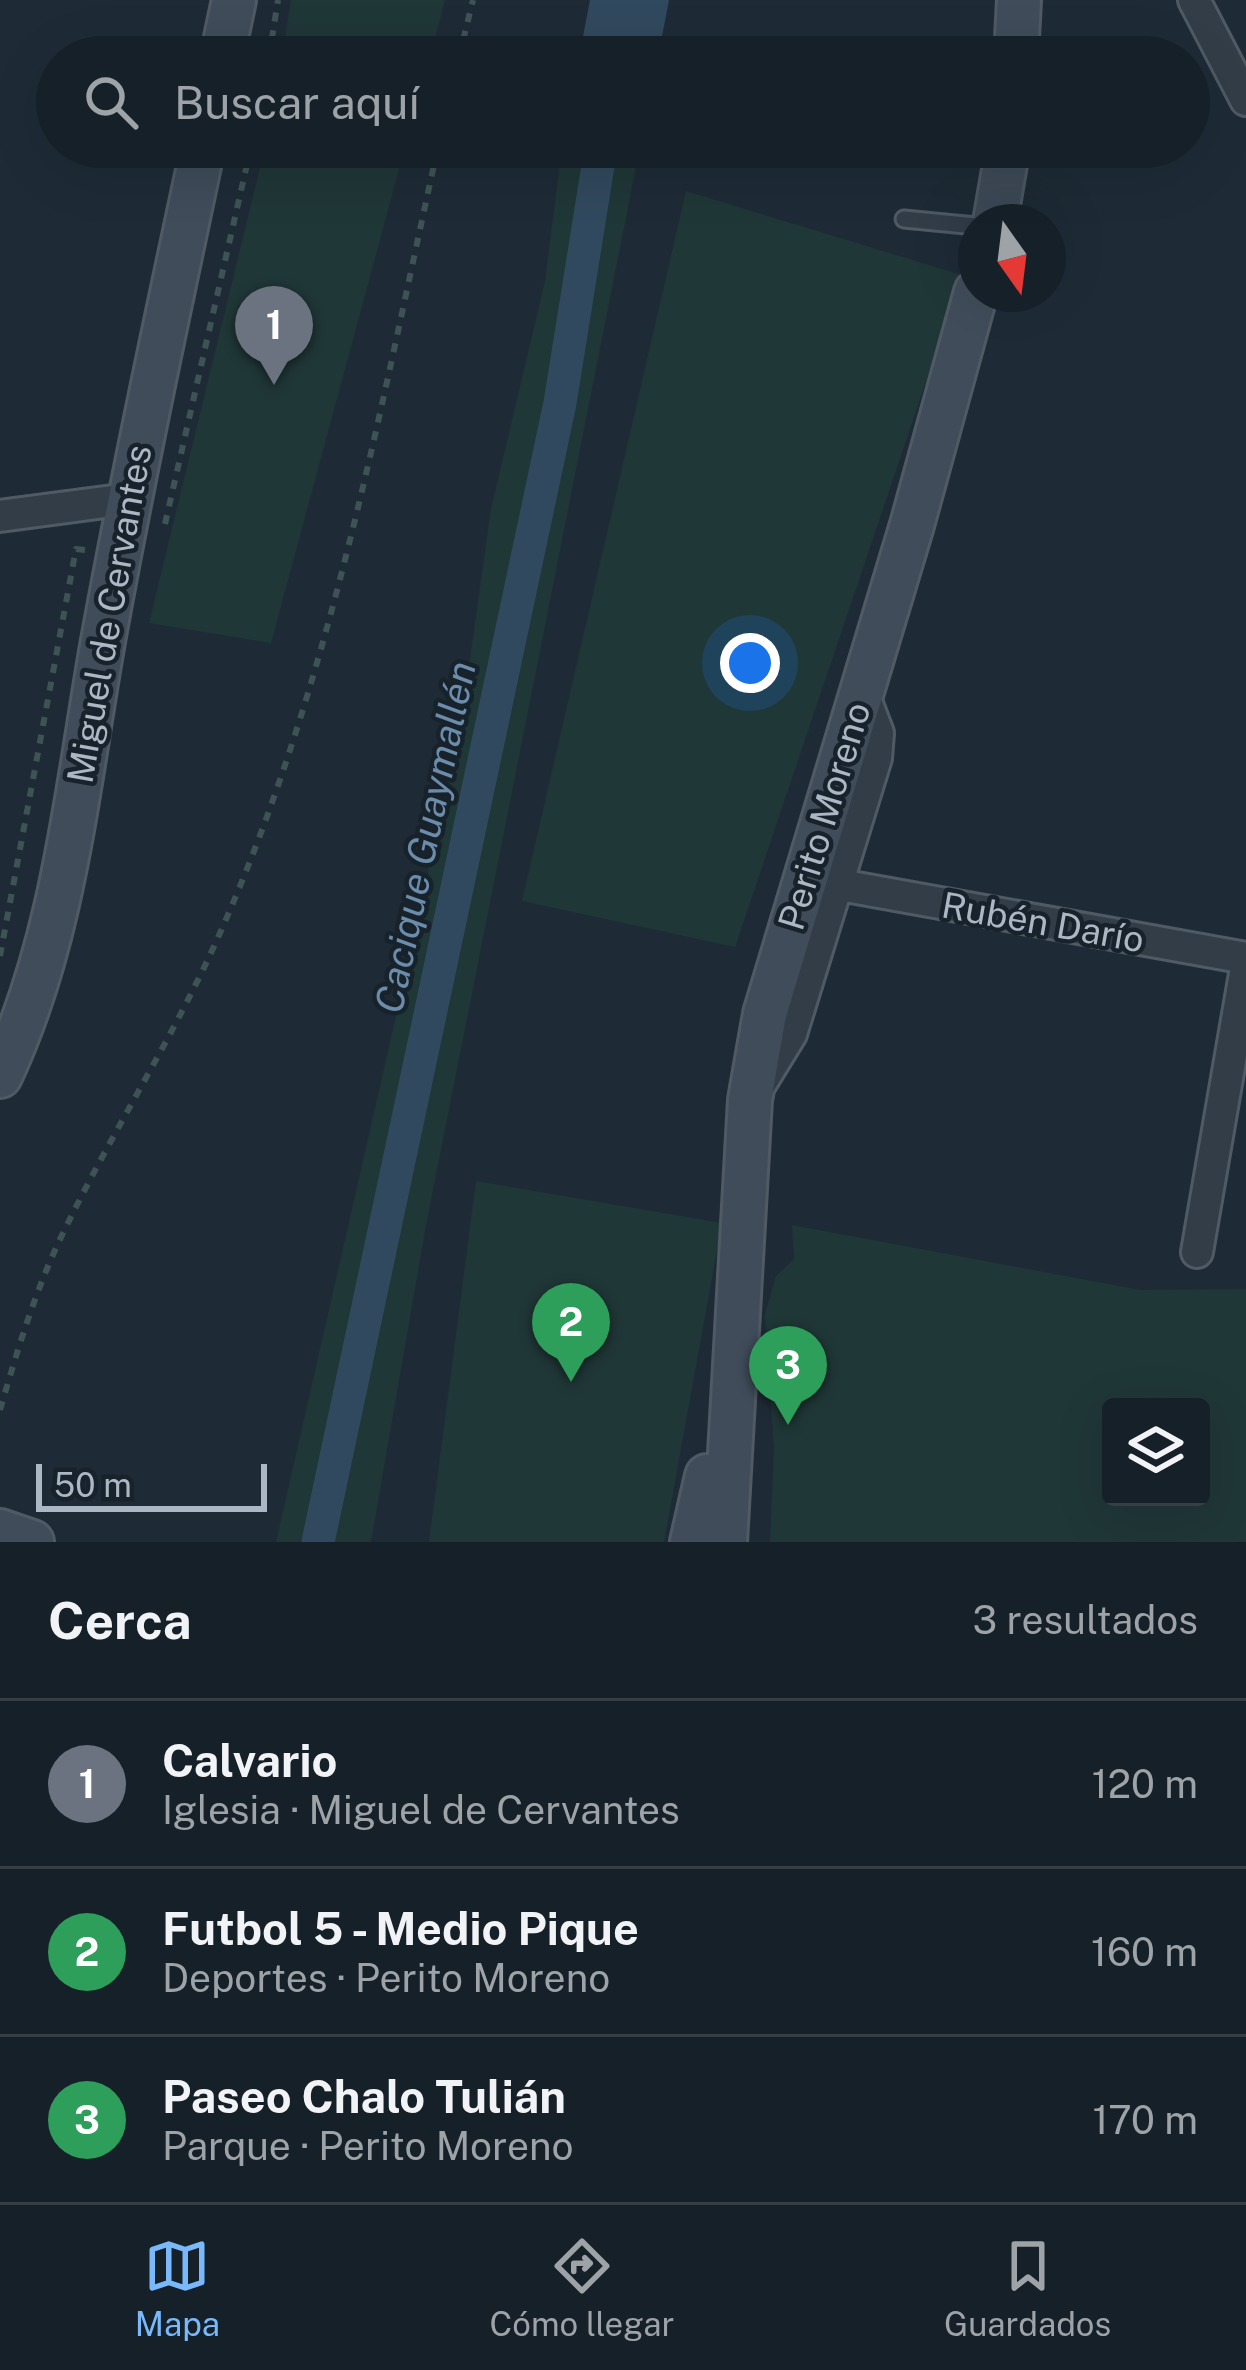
<!DOCTYPE html>
<html lang="es">
<meta charset="utf-8">
<style>
:root{--surface:#162028;--page:#232d34;--text:#f1f3f6;--muted:#9ea3a8;--line:#353e45;--accent:#79b9fb}
body{margin:0;font-family:"Public Sans",sans-serif;background:var(--page);color:var(--text)}
.controls{position:absolute;right:36px;bottom:36px;display:grid;overflow:hidden;border-radius:12px;box-shadow:0 12px 48px #0002}
.controls button{width:108px;height:108px;display:grid;place-items:center;padding:0;border:0;border-bottom:3px solid var(--line);background:var(--surface);color:var(--text);font:60px sans-serif}
.compass{position:absolute;left:958px;top:204px;width:108px;height:108px;border-radius:50%;background:var(--surface);box-shadow:0 12px 48px #0002;rotate:166deg}
.scale{position:absolute;left:36px;bottom:30px;width:231px;box-sizing:border-box;padding-left:12px;border:6px solid #abb7c4;border-top:0;font-size:33px;line-height:42px;white-space:nowrap;color:#abb7c4;-webkit-text-stroke:9px #18222b;paint-order:stroke}
.you{position:absolute;left:750px;top:663px;width:42px;height:42px;margin:-30px;border:9px solid #fff;border-radius:50%;background:#1a73e8;box-shadow:0 0 0 18px #1a73e833}
.badge{display:grid;place-items:center;width:78px;height:78px;border-radius:50%;background:var(--accent);color:#fff;font-size:39px;font-weight:700}
.pin{position:absolute;translate:-50% -99px;filter:drop-shadow(0 3px 6px #0008)}
.pin::after{content:'';position:absolute;top:63px;width:42px;height:36px;background:inherit;clip-path:polygon(0 0,100% 0,50% 100%)}
.list{margin:0;padding:0;list-style:none}
h2{display:flex;justify-content:space-between;align-items:center;height:156px;margin:0;padding:0 48px;font-size:51px}
h2 small{font-size:39px;font-weight:400;color:var(--muted)}
.list li{display:grid;grid-template-columns:78px 1fr auto;gap:36px;align-items:center;box-sizing:border-box;height:168px;padding:0 48px;border-top:3px solid var(--line)}
.list b{display:block;font-size:45px;white-space:nowrap}
.list p{margin:0;font-size:39px;white-space:nowrap;color:var(--muted)}
.list em{font-size:39px;font-style:normal;color:var(--muted)}
.icon{flex:none;width:66px;height:66px;fill:none;stroke:currentColor;stroke-width:2;stroke-linecap:round;stroke-linejoin:round}
.map{position:relative;flex:none;width:1246px;height:1542px;overflow:hidden}
.search{position:absolute;background:var(--surface);box-shadow:0 12px 48px #0002;left:36px;right:36px;top:36px;height:132px;display:flex;align-items:center;gap:30px;box-sizing:border-box;padding:0 42px;border-radius:66px;color:var(--muted);font-size:45px}
.sheet{height:660px;background:var(--surface)}
nav{display:flex;justify-content:space-around;align-items:center;box-sizing:border-box;height:168px;border-top:3px solid var(--line);background:var(--surface);font-size:33px;color:var(--muted)}
nav a{display:grid;justify-items:center;gap:6px}
nav .on{color:var(--accent)}
.map>svg:first-child{display:block}
.green{fill:#203737;fill-rule:evenodd}
.water{fill:#31495e}
.lines{fill:none;stroke-linecap:round;stroke-linejoin:round}
.canal{stroke:#31495e;stroke-width:33}
.lane-casing{stroke:#4f5a65;stroke-width:21}
.street-casing{stroke:#4f5a65;stroke-width:36}
.secondary-casing{stroke:#4f5a65;stroke-width:48}
.path{stroke:#3e5454;stroke-width:6;stroke-dasharray:9 9;stroke-linecap:butt}
.lane{stroke:#323d47;stroke-width:15}
.street{stroke:#323d47;stroke-width:30}
.secondary{stroke:#404c5a;stroke-width:42}
.labels{text-anchor:middle;stroke-width:9;stroke-linejoin:round;paint-order:stroke}
.street-label{font-size:36px;fill:#abb7c4;stroke:#18222b}
.water-label{font-size:39px;font-style:italic;fill:#6b8caa;stroke:#18222b}
</style>
<div class="map">
<svg width="1246" height="1542" viewBox="0 0 1246 1542">
<rect width="100%" height="100%" fill="#1e2b36"/>
<path class="green" d="M291,0H445L430,57H282Z
M265,147H405L271,643L149,623Z
M562,147H640L426,1225L372,1536L370,1542H276L420,911L465,694L491,509L545,281Z
M686,191L962,275L735,947L522,901Z
M476,1181L722,1223L664,1542H429Z
M792,1225L1140,1290L1246,1289V1542H770L774,1449L765,1314L776,1276L794,1259ZM1111,1407H1201V1497H1111Z"/>
<path class="water" d="M590,0H669L658,57H579Z"/>
<g class="lines">
<path class="canal" d="M318,1542L560,403L601,147"/>
<g class="lane-casing">
<path id="lane" d="M904,219L976,226"/>
</g>
<g class="street-casing">
<path id="street" d="M1194,0L1246,100
M0,516L128,499
M840,885L1246,958
M759,1086L791,1034L876,758L878,733L862,691
M1197,1252L1246,968"/>
</g>
<g class="secondary-casing">
<path id="secondary" d="M222,57L234,0
M1016,57L1019,0
M995,222L1008,147
M0,1076C64,940 77,788 103,641C133,476 168,312 203,147
M0,1531L32,1542
M692,1542L707,1476
M725,1542L750,1100L765,1014L912,525L976,292"/>
</g>
<path class="path" d="M269,57L278,0
M459,57L473,0
M165,524L251,147
M0,956L76,549L86,550
M0,1410C18,1348 36,1288 64,1231C113,1130 175,1035 220,933C331,683 379,413 438,147"/>
<use href="#lane" class="lane"/>
<use href="#street" class="street"/>
<use href="#secondary" class="secondary"/>
</g>
<g class="labels">
<g class="street-label">
<text transform="translate(109 614) rotate(-80)" y="13">Miguel de Cervantes</text>
<text transform="translate(824 816) rotate(-73)" y="13">Perito Moreno</text>
<text transform="translate(1043 922) rotate(10)" y="13">Rubén Darío</text>
</g>
<g class="water-label">
<text transform="translate(425 837) rotate(-78)" y="14">Cacique Guaymallén</text>
</g>
</g>
</svg>
<div class="controls">
<button><svg class="icon" aria-label="layers" viewBox="0 0 24 24"><path d="M12 4l9 5-9 5-9-5zM3 14l9 5 9-5"/></svg></button>
</div>
<svg class="compass" viewBox="-18 -18 36 36"><path d="M0-13l5 13h-10z" fill="#e53935"/><path d="M0 13l5-13h-10z" fill="#9ea3a8"/></svg>
<div class="scale">50 m</div>
<div class="you"></div>
<div class="pin badge" style="left:274px;top:385px;background:#6b7280">1</div>
<div class="pin badge" style="left:571px;top:1382px;background:#2e9e5b">2</div>
<div class="pin badge" style="left:788px;top:1425px;background:#2e9e5b">3</div>
<div class="search"><svg class="icon" aria-label="search" viewBox="0 0 24 24"><circle cx="10" cy="10" r="6"/><path d="M15 15l6 6"/></svg>Buscar aquí</div>
</div>
<section class="sheet">
<h2>Cerca<small>3 resultados</small></h2>
<ul class="list">
<li><span class="badge" style="background:#6b7280">1</span><div><b>Calvario</b><p>Iglesia · Miguel de Cervantes</p></div><em>120 m</em></li>
<li><span class="badge" style="background:#2e9e5b">2</span><div><b>Futbol 5 - Medio Pique</b><p>Deportes · Perito Moreno</p></div><em>160 m</em></li>
<li><span class="badge" style="background:#2e9e5b">3</span><div><b>Paseo Chalo Tulián</b><p>Parque · Perito Moreno</p></div><em>170 m</em></li>
</ul>
</section>
<nav>
<a class="on"><svg class="icon" aria-label="map" viewBox="0 0 24 24"><path d="M3 6l6-2 6 2 6-2v14l-6 2-6-2-6 2zM9 4v14M15 6v14"/></svg>Mapa</a>
<a><svg class="icon" aria-label="directions" viewBox="0 0 24 24"><path d="M12 3l9 9-9 9-9-9zM9 14v-3h6M13 9l2 2-2 2"/></svg>Cómo llegar</a>
<a><svg class="icon" aria-label="saved" viewBox="0 0 24 24"><path d="M7 4h10v16l-5-4-5 4z"/></svg>Guardados</a>
</nav>
